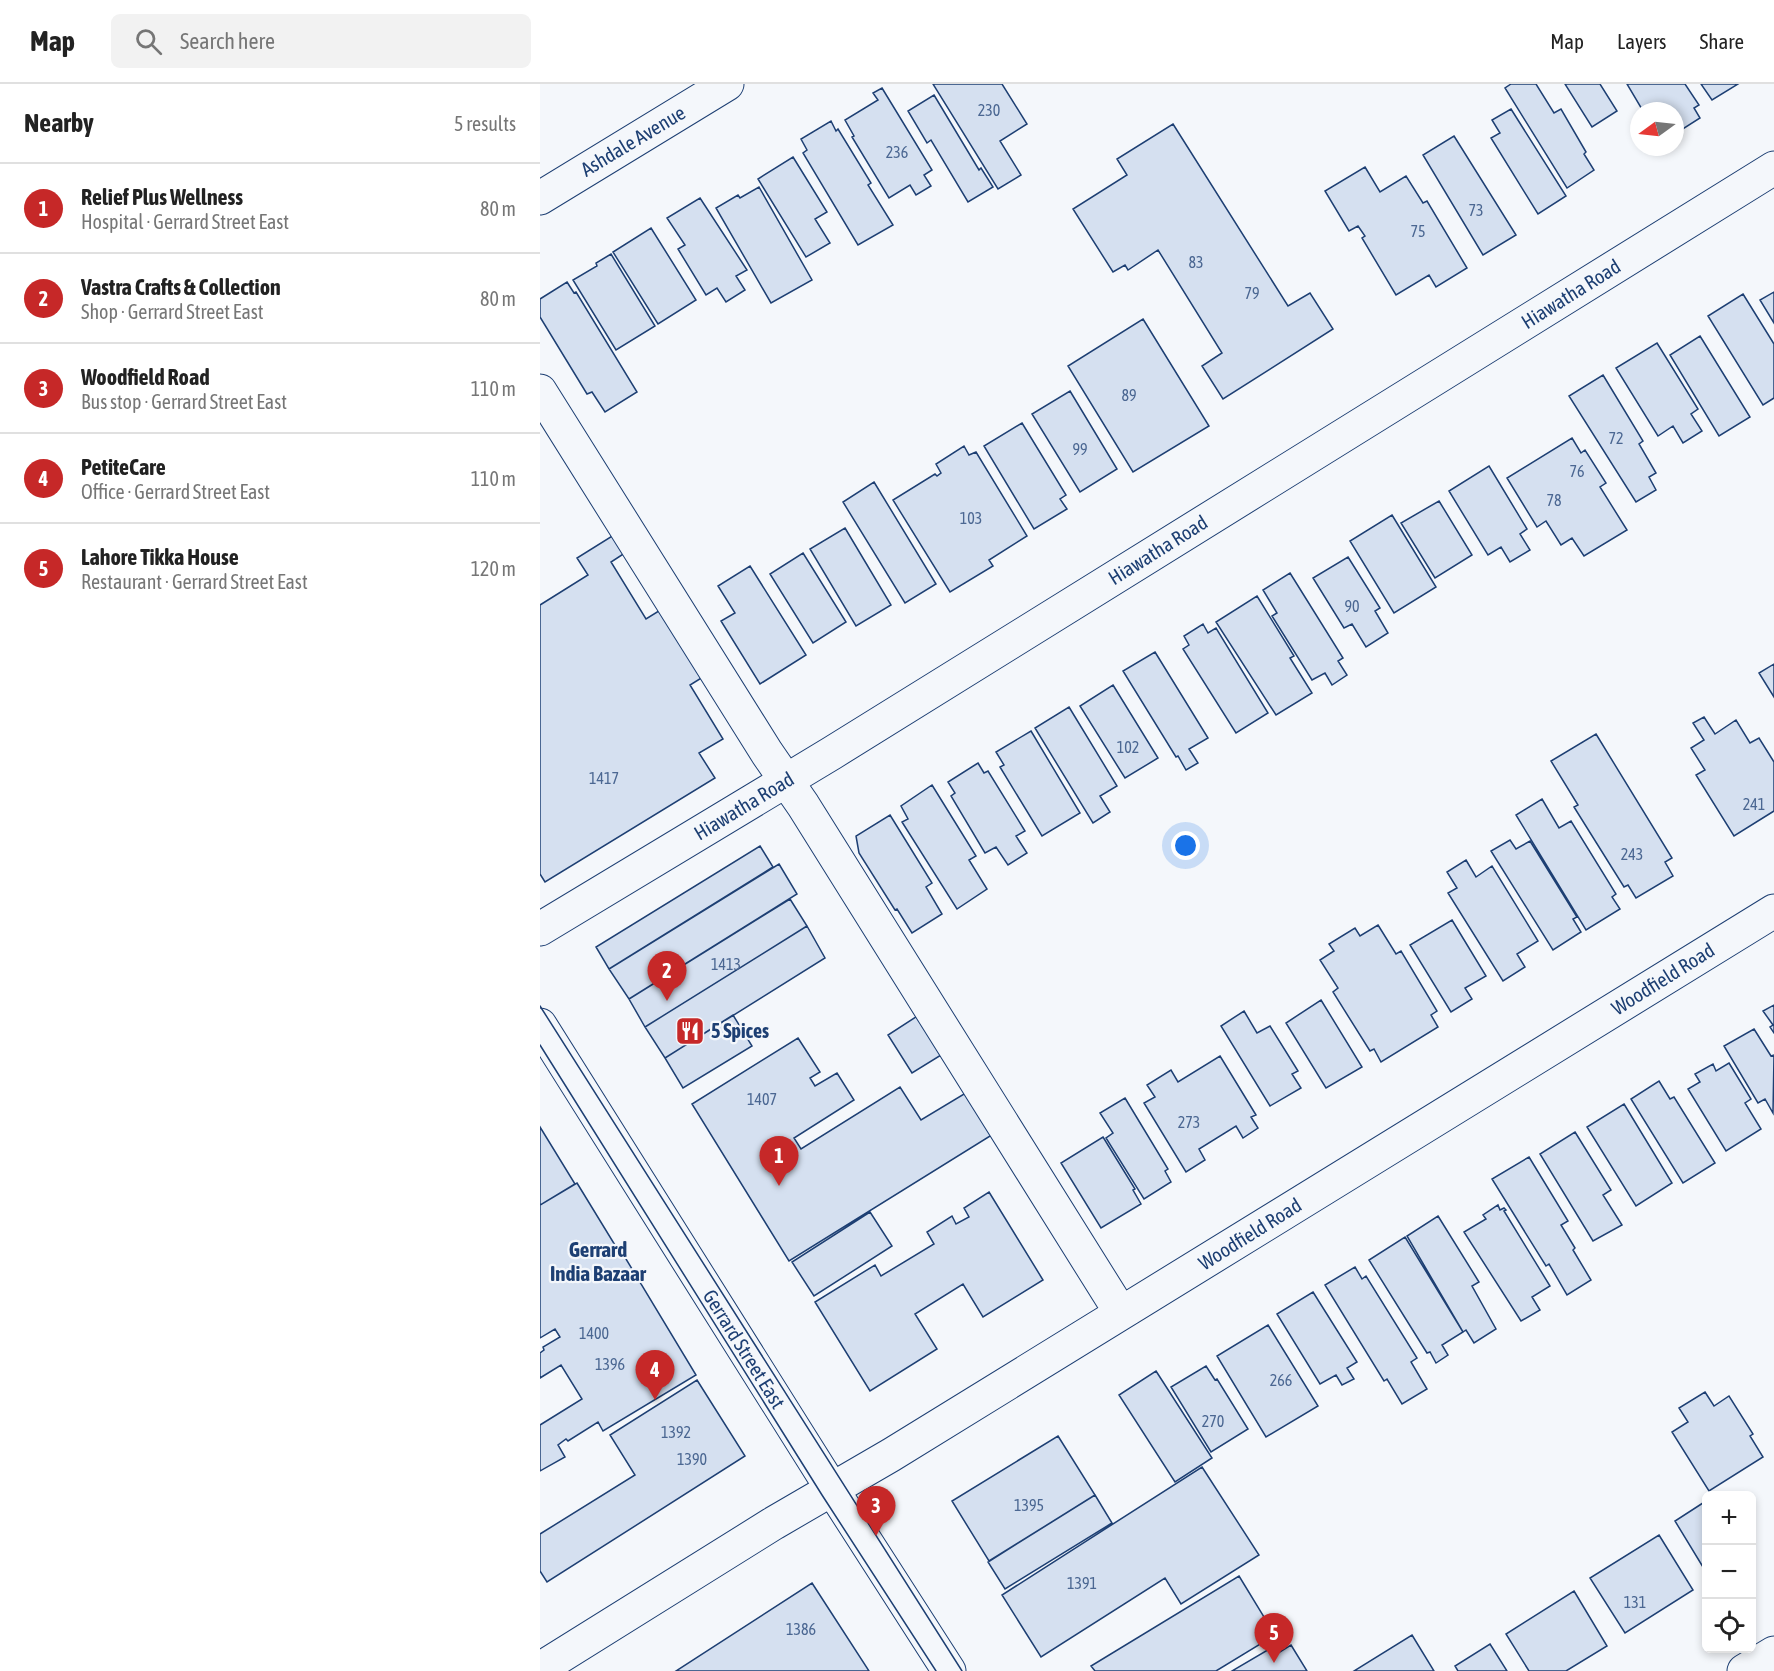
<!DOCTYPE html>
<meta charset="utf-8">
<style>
:root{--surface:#fff;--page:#f2f2f2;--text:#222;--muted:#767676;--line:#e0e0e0;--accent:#c62828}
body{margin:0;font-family:"Asap Condensed",sans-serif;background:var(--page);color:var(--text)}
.controls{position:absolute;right:18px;bottom:18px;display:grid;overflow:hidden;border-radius:9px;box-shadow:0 3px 9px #0003}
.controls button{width:54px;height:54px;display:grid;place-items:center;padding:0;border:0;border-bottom:2px solid var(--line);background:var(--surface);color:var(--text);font:30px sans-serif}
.compass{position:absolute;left:1090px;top:18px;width:54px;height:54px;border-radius:50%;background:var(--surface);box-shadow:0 3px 9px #0003;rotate:255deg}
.you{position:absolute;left:646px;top:762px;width:21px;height:21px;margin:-15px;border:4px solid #fff;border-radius:50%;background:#1a73e8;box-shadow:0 0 0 9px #1a73e833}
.badge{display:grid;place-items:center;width:39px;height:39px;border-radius:50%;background:var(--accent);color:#fff;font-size:20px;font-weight:700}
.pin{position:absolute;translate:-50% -50px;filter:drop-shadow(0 2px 3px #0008)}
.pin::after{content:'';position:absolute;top:32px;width:21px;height:18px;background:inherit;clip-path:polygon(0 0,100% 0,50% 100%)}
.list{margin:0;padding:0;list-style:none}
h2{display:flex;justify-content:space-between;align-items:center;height:78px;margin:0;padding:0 24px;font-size:26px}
h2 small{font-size:20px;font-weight:400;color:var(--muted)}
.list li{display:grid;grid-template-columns:39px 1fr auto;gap:18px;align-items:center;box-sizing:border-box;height:90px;padding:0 24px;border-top:2px solid var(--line)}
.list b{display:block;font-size:22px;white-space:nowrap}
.list p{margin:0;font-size:20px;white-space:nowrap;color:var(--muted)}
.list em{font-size:20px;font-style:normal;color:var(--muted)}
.icon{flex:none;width:33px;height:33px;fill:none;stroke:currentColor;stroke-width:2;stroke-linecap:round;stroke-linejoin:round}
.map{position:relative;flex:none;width:1234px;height:1587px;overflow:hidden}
header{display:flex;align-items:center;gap:36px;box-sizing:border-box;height:84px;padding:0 30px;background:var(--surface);border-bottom:2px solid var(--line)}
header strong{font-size:28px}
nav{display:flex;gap:33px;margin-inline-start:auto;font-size:21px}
.search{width:420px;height:54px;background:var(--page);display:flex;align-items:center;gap:15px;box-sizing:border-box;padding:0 21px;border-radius:9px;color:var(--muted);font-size:22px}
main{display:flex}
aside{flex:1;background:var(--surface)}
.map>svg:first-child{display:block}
.building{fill:#d5e0f0;stroke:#1d3f73;stroke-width:1.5}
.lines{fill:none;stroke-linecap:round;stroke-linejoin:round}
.minor-casing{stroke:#1d3f73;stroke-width:35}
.major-casing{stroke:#1d3f73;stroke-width:35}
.minor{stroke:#f4f7fb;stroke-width:33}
.major{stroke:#f4f7fb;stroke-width:33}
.tram{stroke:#1d3f73;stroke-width:1.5}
.labels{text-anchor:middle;stroke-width:4.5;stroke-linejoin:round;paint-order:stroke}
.number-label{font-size:16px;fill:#4b6792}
.street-label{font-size:20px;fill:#1d3f73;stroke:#f4f7fb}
.poi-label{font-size:20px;font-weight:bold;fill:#1d3f73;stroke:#f4f7fb;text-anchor:start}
.neighbourhood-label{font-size:21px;font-weight:bold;fill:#1d3f73;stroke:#f4f7fb}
</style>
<header>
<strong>Map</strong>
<div class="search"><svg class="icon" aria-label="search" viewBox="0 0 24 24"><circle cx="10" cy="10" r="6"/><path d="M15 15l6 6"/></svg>Search here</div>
<nav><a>Map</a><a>Layers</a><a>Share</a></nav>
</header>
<main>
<aside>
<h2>Nearby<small>5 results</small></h2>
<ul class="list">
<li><span class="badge">1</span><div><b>Relief Plus Wellness</b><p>Hospital · Gerrard Street East</p></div><em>80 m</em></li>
<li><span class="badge">2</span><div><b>Vastra Crafts &amp; Collection</b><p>Shop · Gerrard Street East</p></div><em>80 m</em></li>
<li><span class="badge">3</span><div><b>Woodfield Road</b><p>Bus stop · Gerrard Street East</p></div><em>110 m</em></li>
<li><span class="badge">4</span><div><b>PetiteCare</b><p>Office · Gerrard Street East</p></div><em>110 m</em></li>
<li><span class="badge">5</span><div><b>Lahore Tikka House</b><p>Restaurant · Gerrard Street East</p></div><em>120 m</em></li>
</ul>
</aside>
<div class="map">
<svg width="1234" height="1587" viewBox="0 0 1234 1587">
<rect width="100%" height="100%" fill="#f4f7fb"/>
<path class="building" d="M393,0H462L487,40L460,57L481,91L458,105Z
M971,0H996L1014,29L1021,25L1046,68L1044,70L1054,86L1027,104L965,4Z
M1025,0H1060L1077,27L1052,43Z
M1087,0H1145L1159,21L1154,24L1160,34L1135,50V27H1103Z
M1161,0H1198L1172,16Z
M342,4L392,86L384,91L391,102L376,111L370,101L349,114L312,53L314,52L305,36L338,16L333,9Z
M394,11L439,86L441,84L453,103L428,118L391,56L387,59L368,27Z
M971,25L1026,112L998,130L951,54L960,49L952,36Z
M291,37L296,47L298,45L331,99L328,101L353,141L318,161L263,69L267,66L261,55Z
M633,40L748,222L770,209L793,245L683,315L662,282L682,269L618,166L588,186L585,181L573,188L533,125L587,91L577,75Z
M914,52L976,151L943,171L883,71Z
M253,73L287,128L275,135L290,159L266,173L218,95Z
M825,83L840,108L866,92L883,119L887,117L927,184L896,203L889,191L856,211L822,154L825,152L818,142L809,147L785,107Z
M219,103L272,196L231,219L176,124L198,111L200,114Z
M160,114L207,186L196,192L205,206L186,218L177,204L166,211L138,165L145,161L127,134Z
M111,144L156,216L118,240L73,168Z
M71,170L115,242L76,266L33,196L57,182L56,179Z
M27,198L34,209L36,208L97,308L65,328L52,308L47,310L0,233V215Z
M1234,208V239L1220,216Z
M1203,210L1234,260V314L1223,321L1168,232Z
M603,235L669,342L593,388L528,282Z
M1160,252L1210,333L1179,352L1130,271Z
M1117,259L1158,325L1151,330L1162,347L1143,359L1133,342L1118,352L1076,284Z
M1063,291L1103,357L1099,360L1116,389L1109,393L1116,406L1096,418L1029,312Z
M530,307L577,385L540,408L492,330Z
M482,339L526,411L520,415L527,425L494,445L444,362Z
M1032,354L1041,369L1045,366L1066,399L1060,403L1087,446L1044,472L1032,454L1021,461L1006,437L997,443L967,394Z
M424,362L429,371L436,368L487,452L449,476L453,482L410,508L353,416L395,390L397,392L401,389L396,380Z
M949,382L987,445L980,450L990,466L970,478L961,463L948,471L909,407Z
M334,398L396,500L365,519L303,418Z
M899,417L932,471L895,494L861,439Z
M852,431L896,503L854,529L810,457Z
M305,444L351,521L316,542L270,465Z
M77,449L88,467L71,478L106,535L122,525L171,588L150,601L183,655L159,669L175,694L5,798L0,790V521L48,491L37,474Z
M263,469L306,538L273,559L230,490Z
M808,473L840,524L835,527L848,549L826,563L812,540L804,544L773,494Z
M210,482L266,571L220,600L181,537L195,529L178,502Z
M750,489L803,574L798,577L807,591L792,601L785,589L772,596L732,532L737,529L723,506Z
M717,512L754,572L750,574L772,609L736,631L676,538Z
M663,540L668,549L676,544L728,629L696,649L643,565L649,561L644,552Z
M615,568L668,654L649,665L658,679L646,686L638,672L636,673L583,587Z
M1234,580V613L1219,589Z
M573,601L618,674L585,694L540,622Z
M529,623L577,702L560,712L570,728L553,739L495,644Z
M1164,633L1175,650L1196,636L1210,659L1219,654L1234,678V727L1194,752L1156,691L1165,686L1151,664L1164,656L1153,639Z
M491,647L540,729L502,752L460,683L464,681L456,668Z
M1056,650L1132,774L1125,778L1133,792L1096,814L1088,801L1084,803L1034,723L1038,721L1011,677Z
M438,679L444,689L448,687L485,747L476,752L487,769L468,781L456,763L445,769L411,712L415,709L408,698Z
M392,701L436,772L429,776L447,805L417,825L362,738L368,735L361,722Z
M1002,715L1019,744L1031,737L1076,810L1072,813L1080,825L1046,846L976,731Z
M350,731L392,799L386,803L402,830L372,849L357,825L355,826L319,769L316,752Z
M970,756L976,765L990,757L1037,833L1033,835L1041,848L1013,866L951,767Z
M220,762L233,783L69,885L56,863Z
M926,776L936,793L952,782L998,857L977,870L985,883L963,897L908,809L917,804L907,788Z
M239,780L257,810L89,915L69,885Z
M250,815L267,842L105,943L89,915Z
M912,836L946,892L925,904L932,915L911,928L870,861Z
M838,841L856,870L861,867L897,927L891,931L898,943L841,978L834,965L830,967L793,908L798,904L780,876L794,867L789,860L815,844L820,852Z
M267,842L285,874L125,974L105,943Z
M781,916L822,983L786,1004L746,939Z
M1234,921V949L1230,943L1233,941L1223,927Z
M704,927L717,949L730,942L758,987L752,990L761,1004L730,1022L681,942Z
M382,929L406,968L372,989L348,951Z
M193,931L212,962L143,1004L125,974Z
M1214,945L1231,972L1234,971L1233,1029L1225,1015L1218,1019L1184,962Z
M258,954L280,988L270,994L275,1002L297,989L314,1016L254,1054L261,1065L360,1003L381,1036L429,1007L455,1049L249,1177L152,1020Z
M680,972L716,1031L711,1033L718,1044L703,1054L696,1042L659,1065L665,1076L646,1088L604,1019L615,1013L607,1001L631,986L638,998Z
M1189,979L1211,1015L1205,1019L1221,1045L1186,1067L1148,1005L1160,998L1155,990L1173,980L1176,987Z
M1119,997L1130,1015L1134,1013L1175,1079L1143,1099L1091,1015Z
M585,1014L628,1085L625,1087L631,1098L604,1115L566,1054L573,1049L560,1029Z
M1084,1020L1132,1099L1096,1122L1047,1043Z
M0,1043L35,1100L0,1121Z
M1035,1048L1071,1106L1063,1111L1082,1141L1053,1157L1000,1070Z
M563,1053L595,1105L593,1106L601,1120L561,1144L521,1079Z
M989,1073L1028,1137L1021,1141L1035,1164L1033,1166L1051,1196L1027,1211L1009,1180L1006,1182L952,1095Z
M37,1099L81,1171L83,1170L156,1291L63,1347L58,1338L28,1357L26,1355L18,1361L25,1373L0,1387V1341L42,1315L21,1281L0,1294V1269L4,1266L3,1263L20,1253L15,1245L0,1254V1121Z
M449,1108L503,1196L443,1233L423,1200L375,1230L397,1265L330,1307L275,1218L335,1181L341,1192L394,1160L387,1148L412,1132L416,1140L429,1133L424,1124Z
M958,1121L960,1126L964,1124L966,1126L964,1127L1010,1202L992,1213L1000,1226L981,1237L924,1148L946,1135L943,1131Z
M330,1128L352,1162L274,1212L252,1178Z
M898,1132L939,1198L932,1202L956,1245L934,1259L926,1246L923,1248L867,1152Z
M865,1153L923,1248L902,1261L908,1271L896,1279L890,1268L887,1269L829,1176Z
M815,1183L822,1195L826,1192L877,1274L871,1278L887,1305L862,1320L847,1295L844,1297L785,1201Z
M773,1208L817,1278L807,1284L814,1295L802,1301L796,1291L780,1300L737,1230Z
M728,1241L778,1322L726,1353L677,1272Z
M666,1282L675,1296L677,1295L708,1345L671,1368L631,1303Z
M616,1287L672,1374L635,1398L579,1311Z
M157,1296L205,1372L7,1498L0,1487V1450L95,1391L70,1351Z
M1165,1308L1174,1322L1189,1312L1213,1350L1210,1352L1223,1373L1169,1407L1132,1348L1148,1338L1139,1324Z
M518,1352L555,1411L449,1477L412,1417Z
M662,1383L719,1471L641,1520L625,1494L501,1573L462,1511Z
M555,1411L572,1439L465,1505L448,1478Z
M1166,1417V1488L1135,1437Z
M1119,1451L1153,1506L1085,1549L1050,1494Z
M699,1492L735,1551L676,1587H555L551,1582Z
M272,1499L329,1587H136Z
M1034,1507L1067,1562L1026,1587H989L966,1550Z
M872,1551L894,1587H814Z
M950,1560L967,1587H918L915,1582Z
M751,1561L767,1587H692L731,1564L735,1571Z"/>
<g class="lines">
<g class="minor-casing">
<path id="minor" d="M0,114L187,0
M0,307L227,669L263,721L581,1229
M0,845L292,669L1234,84
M0,1585L234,1439L351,1371L1234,827
M1204,1587L1234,1569"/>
</g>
<g class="major-casing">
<path id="major" d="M0,941L292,1405L409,1587"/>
</g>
<use href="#minor" class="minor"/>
<use href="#major" class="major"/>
<path class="tram" d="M0,922L422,1587
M0,961L282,1411L396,1587"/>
</g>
<defs>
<g id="restaurant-square" transform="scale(1.5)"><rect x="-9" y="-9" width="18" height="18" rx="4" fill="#c62828" stroke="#f4f7fb"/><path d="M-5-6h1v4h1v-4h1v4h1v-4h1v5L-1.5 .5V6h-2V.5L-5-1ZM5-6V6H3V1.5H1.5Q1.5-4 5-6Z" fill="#fff"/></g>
</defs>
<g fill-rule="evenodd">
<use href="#restaurant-square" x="150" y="947"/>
</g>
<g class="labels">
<g class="number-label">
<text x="449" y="32">230</text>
<text x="357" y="74">236</text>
<text x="936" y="132">73</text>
<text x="878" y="153">75</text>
<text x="656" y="184">83</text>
<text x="712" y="215">79</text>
<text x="589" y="317">89</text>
<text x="1076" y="360">72</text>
<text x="540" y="371">99</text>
<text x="1037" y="393">76</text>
<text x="1014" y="422">78</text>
<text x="431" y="440">103</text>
<text x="812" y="528">90</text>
<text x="588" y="669">102</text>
<text x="64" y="700">1417</text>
<text x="1214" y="726">241</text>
<text x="1092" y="776">243</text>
<text x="186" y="886">1413</text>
<text x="222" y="1021">1407</text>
<text x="649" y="1044">273</text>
<text x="54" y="1255">1400</text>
<text x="70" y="1286">1396</text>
<text x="741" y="1302">266</text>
<text x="673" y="1343">270</text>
<text x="136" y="1354">1392</text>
<text x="152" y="1381">1390</text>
<text x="489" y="1427">1395</text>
<text x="542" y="1505">1391</text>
<text x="1095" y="1524">131</text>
<text x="261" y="1551">1386</text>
</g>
<g class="street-label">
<text transform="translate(93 57) rotate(-31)" y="7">Ashdale Avenue</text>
<text transform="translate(1031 210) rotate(-32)" y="7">Hiawatha Road</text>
<text transform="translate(618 466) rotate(-32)" y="7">Hiawatha Road</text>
<text transform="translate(204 722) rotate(-31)" y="7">Hiawatha Road</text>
<text transform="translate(1123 895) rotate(-32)" y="7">Woodfield Road</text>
<text transform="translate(710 1150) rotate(-32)" y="7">Woodfield Road</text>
<text transform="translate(204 1265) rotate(58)" y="7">Gerrard Street East</text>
</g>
<g class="poi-label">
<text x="171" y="954">5 Spices</text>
</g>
<g class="neighbourhood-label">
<text x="58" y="1173">Gerrard<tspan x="58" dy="24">India Bazaar</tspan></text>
</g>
</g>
</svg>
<div class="controls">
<button>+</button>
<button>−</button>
<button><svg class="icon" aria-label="locate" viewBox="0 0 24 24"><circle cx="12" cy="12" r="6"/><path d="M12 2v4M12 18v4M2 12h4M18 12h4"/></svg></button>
</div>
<svg class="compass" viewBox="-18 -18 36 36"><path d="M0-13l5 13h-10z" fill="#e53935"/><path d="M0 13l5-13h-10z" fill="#767676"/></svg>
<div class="you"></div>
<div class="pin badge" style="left:239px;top:1102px">1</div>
<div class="pin badge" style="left:127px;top:917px">2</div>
<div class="pin badge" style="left:336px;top:1452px">3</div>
<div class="pin badge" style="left:115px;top:1316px">4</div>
<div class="pin badge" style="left:734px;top:1579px">5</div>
</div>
</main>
